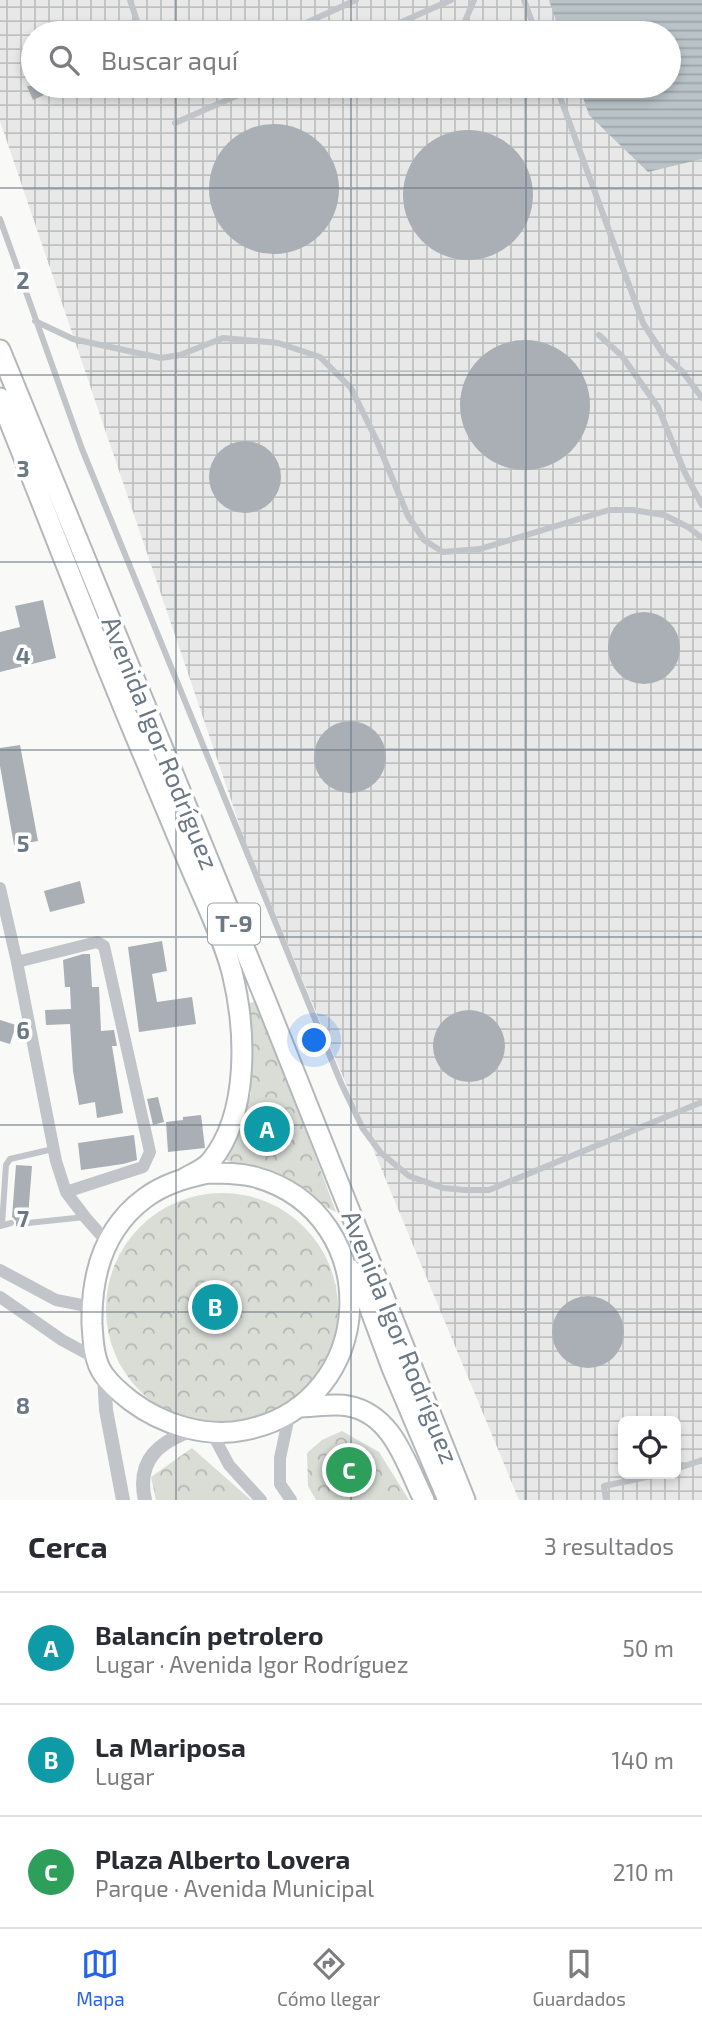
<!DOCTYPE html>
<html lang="es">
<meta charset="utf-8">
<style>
:root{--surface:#fff;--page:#f2f2f3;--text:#2b2b33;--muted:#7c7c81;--line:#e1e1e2;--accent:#2563eb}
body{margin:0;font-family:"Exo 2",sans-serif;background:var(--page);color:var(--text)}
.controls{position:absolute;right:21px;bottom:21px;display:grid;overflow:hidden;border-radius:10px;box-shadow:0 4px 10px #0003}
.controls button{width:63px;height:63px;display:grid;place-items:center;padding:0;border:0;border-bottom:2px solid var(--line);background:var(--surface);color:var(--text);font:35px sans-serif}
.you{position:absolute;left:315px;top:1041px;width:24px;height:24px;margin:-18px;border:5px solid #fff;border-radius:50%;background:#1a73e8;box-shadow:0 0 0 10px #1a73e833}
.badge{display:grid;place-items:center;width:46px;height:46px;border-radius:50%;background:var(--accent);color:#fff;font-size:23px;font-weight:700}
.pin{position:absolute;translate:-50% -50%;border:4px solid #fff;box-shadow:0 2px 7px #0006}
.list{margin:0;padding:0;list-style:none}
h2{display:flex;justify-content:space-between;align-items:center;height:91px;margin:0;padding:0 28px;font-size:30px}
h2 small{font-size:23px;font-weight:400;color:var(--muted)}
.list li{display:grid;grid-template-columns:46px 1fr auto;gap:21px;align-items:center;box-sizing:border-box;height:112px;padding:0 28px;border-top:2px solid var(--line)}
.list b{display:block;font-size:26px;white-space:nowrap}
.list p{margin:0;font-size:23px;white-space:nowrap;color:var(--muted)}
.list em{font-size:23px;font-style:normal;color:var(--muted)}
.icon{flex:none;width:38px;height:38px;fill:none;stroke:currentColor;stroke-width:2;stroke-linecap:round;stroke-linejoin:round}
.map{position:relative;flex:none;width:702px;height:1500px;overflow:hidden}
.search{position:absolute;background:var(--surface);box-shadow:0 4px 10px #0003;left:21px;right:21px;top:21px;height:77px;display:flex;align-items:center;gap:18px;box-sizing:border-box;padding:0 24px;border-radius:38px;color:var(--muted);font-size:26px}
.sheet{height:427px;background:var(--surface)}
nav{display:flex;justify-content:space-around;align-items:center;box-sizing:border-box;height:98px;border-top:2px solid var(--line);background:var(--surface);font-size:19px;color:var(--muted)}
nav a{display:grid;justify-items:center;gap:4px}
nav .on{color:var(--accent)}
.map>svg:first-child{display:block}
.industrial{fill:url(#industrial-grid);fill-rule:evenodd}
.park{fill:url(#park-crowns)}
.water{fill:url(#water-rules)}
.building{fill:#a9afb5}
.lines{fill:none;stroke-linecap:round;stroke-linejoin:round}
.trunk-casing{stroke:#b4b8bb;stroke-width:23}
.service{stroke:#c1c4c8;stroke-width:6}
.minor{stroke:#c1c4c8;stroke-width:12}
.tertiary{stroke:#c1c4c8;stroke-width:14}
.trunk{stroke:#fff;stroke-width:19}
.grid{fill:none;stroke:#6b7885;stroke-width:2;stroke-opacity:0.55}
.labels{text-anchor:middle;stroke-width:7;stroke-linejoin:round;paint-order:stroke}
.shield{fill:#fff;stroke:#97a0aa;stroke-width:2}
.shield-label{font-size:24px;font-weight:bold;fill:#6b7885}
.street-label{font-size:26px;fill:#6b7885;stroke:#fff}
.grid-label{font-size:23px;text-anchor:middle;font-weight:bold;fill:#6b7885;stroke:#fff;stroke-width:7;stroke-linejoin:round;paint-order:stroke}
</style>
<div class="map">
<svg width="702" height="1500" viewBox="0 0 702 1500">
<defs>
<pattern id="industrial-grid" width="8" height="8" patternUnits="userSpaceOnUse" patternTransform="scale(1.75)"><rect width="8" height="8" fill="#e7e8e7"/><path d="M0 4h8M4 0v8" fill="none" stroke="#bfc1c1"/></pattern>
<pattern id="park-crowns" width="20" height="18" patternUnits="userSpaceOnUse" patternTransform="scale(1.75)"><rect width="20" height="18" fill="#d9ddd6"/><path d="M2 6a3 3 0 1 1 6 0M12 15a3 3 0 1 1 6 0" fill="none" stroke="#b4b8b3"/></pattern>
<pattern id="water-rules" width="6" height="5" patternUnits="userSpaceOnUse" patternTransform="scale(1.75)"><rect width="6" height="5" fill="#bac4c8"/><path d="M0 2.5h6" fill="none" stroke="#9ba4a8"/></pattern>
</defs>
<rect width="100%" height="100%" fill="#f9f9f7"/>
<path class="industrial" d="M0,0H702V1500H519L245,841L0,121ZM33,33H669V86H33ZM623,1421H676V1474H623Z"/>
<path class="park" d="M258,1000L336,1212L224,1159L251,1094L248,1004Z
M106 1309a116 116 0 1 1 232 0a116 116 0 1 1-232 0Z
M342,1431L379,1452L409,1500H316L308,1486L307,1453L322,1440Z
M192,1448L251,1500H156L151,1477Z"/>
<path class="water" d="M549,0H702V159L648,172L589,115L579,86H669V33H560Z"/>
<path class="building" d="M27,86H64L33,100Z
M209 189a65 65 0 1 1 130 0a65 65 0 1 1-130 0Z
M403 195a65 65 0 1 1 130 0a65 65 0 1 1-130 0Z
M460 405a65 65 0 1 1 130 0a65 65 0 1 1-130 0Z
M209 477a36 36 0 1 1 72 0a36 36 0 1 1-72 0Z
M43,600L56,658L0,672V632L20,627L15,606Z
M608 648a36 36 0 1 1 72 0a36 36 0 1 1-72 0Z
M314 757a36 36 0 1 1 72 0a36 36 0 1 1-72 0Z
M20,745L38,841L14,845L0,766V748Z
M80,881L85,903L50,912L44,891Z
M162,941L167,971L152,974L157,1002L192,997L196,1024L139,1032L128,947Z
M83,954H90L92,987H99L101,1031L114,1030L117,1046H112L123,1113L97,1118L95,1102L79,1105L73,1071L70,1024L46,1025L45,1010L71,1009L70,987H65L63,960Z
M433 1046a36 36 0 1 1 72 0a36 36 0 1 1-72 0Z
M0,1020L16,1025L10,1044L0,1041Z
M158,1097L164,1122L153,1125L147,1099Z
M201,1115L205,1148L168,1152L166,1122L183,1120V1117Z
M134,1135L137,1160L123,1164L81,1170L78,1143Z
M16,1165L32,1166L28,1217L23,1220L24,1226H16V1221L12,1217Z
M552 1332a36 36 0 1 1 72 0a36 36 0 1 1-72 0Z"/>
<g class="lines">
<g class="trunk-casing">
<path id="trunk" d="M0,350L266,1001L465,1500
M0,398C49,519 95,641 146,761C162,799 177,836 193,873C207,906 223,938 232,972C246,1029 250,1113 211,1161C205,1169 194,1173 185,1178
M208,1173C224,1173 240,1173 255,1177C387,1214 379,1404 245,1430C206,1438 163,1425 131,1401C122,1394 111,1385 104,1375C94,1362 93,1341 92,1324C91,1276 103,1229 145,1198C164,1184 185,1178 208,1173Z
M350,1269L363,1290L392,1368L448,1500
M298,1407C312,1407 336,1403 348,1406C393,1414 406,1464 424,1500"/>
</g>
<path class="service" d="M130,0L141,33
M524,0L536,33
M284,33L356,0
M377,33L451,0
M460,33L474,0
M556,86L643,323L663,354L683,372L702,398
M175,123L259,86
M0,219L82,449L341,1083L363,1129L381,1153L409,1176L443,1188L465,1190H489L702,1102
M35,321L73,339L161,358L180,355L223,338L278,343L320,357L351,388L376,439L408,516L424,540L443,552L480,549L609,510H633L664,515L688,527L702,538
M599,335L622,356L658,407L685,473L702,505
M28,1223L85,1217
M2,1225L6,1165L10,1159L53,1149
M0,1226L11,1223
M676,1469L702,1460
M606,1500L604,1486L661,1474"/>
<path class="minor" d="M0,888L17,962L56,1161L66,1192L85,1217L107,1242
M17,962L97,942L104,946L150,1152L143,1167L66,1192
M0,1270L56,1300L92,1307
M0,1297L62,1340L97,1359
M289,1416L280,1458V1484L291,1500
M212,1433L229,1465L261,1500"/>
<path class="tertiary" d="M104,1375L106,1410L123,1500
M145,1500C136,1460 159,1442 193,1430"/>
<use href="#trunk" class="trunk"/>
</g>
<path class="grid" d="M176,0V33M351,0V33M526,0V33M176,86V1500M351,86V1500M526,86V1500M0,188H702M0,375H702M0,562H702M0,750H702M0,937H702M0,1125H702M0,1312H702"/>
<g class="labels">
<rect class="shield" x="208" y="903.5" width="52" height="41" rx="5"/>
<g class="shield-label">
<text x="234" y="932">T-9</text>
</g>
<g class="street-label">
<text transform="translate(160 743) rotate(68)" y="9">Avenida Igor Rodríguez</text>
<text transform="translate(400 1337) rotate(68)" y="9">Avenida Igor Rodríguez</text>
</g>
</g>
<g class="grid-label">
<text x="23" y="289">2</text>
<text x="23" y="477">3</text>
<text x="23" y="664">4</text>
<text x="23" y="852">5</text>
<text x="23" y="1039">6</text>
<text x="23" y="1227">7</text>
<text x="23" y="1414">8</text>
</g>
</svg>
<div class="controls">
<button><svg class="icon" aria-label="locate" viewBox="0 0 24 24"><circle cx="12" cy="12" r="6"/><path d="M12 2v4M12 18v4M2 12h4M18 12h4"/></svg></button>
</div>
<div class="you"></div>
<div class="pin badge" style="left:267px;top:1129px;background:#0f9aa8">A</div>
<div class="pin badge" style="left:215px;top:1307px;background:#0f9aa8">B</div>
<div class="pin badge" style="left:349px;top:1470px;background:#2e9e5b">C</div>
<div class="search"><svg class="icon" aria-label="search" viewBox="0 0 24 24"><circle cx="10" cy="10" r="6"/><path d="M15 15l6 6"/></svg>Buscar aquí</div>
</div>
<section class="sheet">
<h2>Cerca<small>3 resultados</small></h2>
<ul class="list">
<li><span class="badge" style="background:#0f9aa8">A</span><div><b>Balancín petrolero</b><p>Lugar · Avenida Igor Rodríguez</p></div><em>50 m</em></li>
<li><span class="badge" style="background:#0f9aa8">B</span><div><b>La Mariposa</b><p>Lugar</p></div><em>140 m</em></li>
<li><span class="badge" style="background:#2e9e5b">C</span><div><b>Plaza Alberto Lovera</b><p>Parque · Avenida Municipal</p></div><em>210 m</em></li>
</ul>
</section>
<nav>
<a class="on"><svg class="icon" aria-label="map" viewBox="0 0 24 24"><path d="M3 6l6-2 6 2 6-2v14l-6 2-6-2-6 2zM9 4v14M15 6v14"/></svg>Mapa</a>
<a><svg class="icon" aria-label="directions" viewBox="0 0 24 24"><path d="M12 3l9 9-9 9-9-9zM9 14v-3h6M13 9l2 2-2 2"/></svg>Cómo llegar</a>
<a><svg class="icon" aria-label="saved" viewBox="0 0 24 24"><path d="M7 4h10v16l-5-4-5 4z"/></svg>Guardados</a>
</nav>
